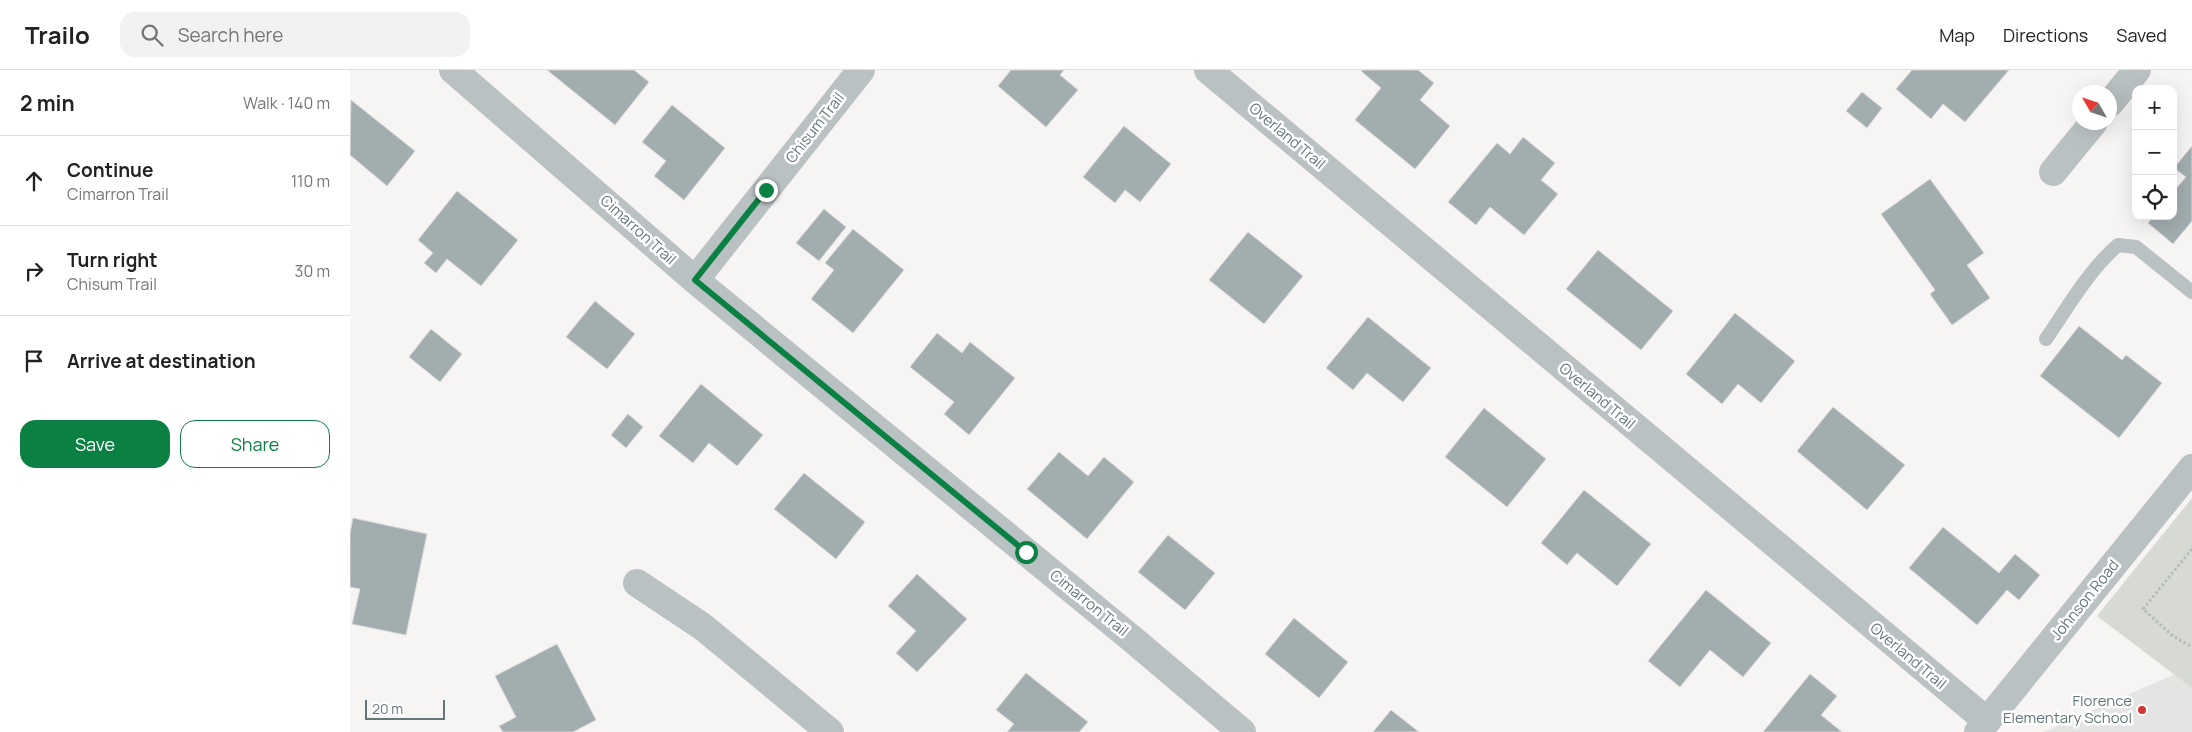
<!DOCTYPE html>
<meta charset="utf-8">
<style>
:root{--surface:#fff;--page:#f2f2f2;--text:#222;--muted:#767676;--line:#e0e0e0;--accent:#0b8043}
body{margin:0;font-family:Manrope,sans-serif;background:var(--page);color:var(--text)}
.controls{position:absolute;right:15px;top:15px;display:grid;overflow:hidden;border-radius:10px;box-shadow:0 5px 20px #0002}
.controls button{width:45px;height:45px;display:grid;place-items:center;padding:0;border:0;border-bottom:1px solid var(--line);background:var(--surface);color:var(--text);font:25px sans-serif}
.compass{position:absolute;left:1722px;top:15px;width:45px;height:45px;border-radius:50%;background:var(--surface);box-shadow:0 5px 20px #0002;rotate:309deg}
.scale{position:absolute;left:15px;bottom:12px;width:80px;box-sizing:border-box;padding-left:5px;border:2px solid #63777b;border-top:0;font-size:14px;line-height:18px;white-space:nowrap;color:#63777b;-webkit-text-stroke:4px #fff;paint-order:stroke}
.stop{position:absolute;width:15px;height:15px;margin:-11px;border:4px solid #0b8043;border-radius:50%;background:#fff}
.stop.end{background:#0b8043;border-color:#fff;box-shadow:0 1px 5px #0008}
.list{margin:0;padding:0;list-style:none}
h2{display:flex;justify-content:space-between;align-items:center;height:65px;margin:0;padding:0 20px;font-size:21px}
h2 small{font-size:16px;font-weight:400;color:var(--muted)}
.list li{display:grid;grid-template-columns:32px 1fr auto;gap:15px;align-items:center;box-sizing:border-box;height:90px;padding:0 20px;border-top:1px solid var(--line)}
.list b{display:block;font-size:19px;white-space:nowrap}
.list p{margin:0;font-size:16px;white-space:nowrap;color:var(--muted)}
.list em{font-size:16px;font-style:normal;color:var(--muted)}
.actions{display:flex;gap:10px;padding:15px 20px}
.actions a{flex:1;padding:11px 0;border:1px solid var(--accent);border-radius:15px;text-align:center;font-size:18px;color:var(--accent)}
.actions .main{background:var(--accent);color:#fff}
.icon{flex:none;width:28px;height:28px;fill:none;stroke:currentColor;stroke-width:2;stroke-linecap:round;stroke-linejoin:round}
.map{position:relative;flex:none;width:1842px;height:662px;overflow:hidden}
header{display:flex;align-items:center;gap:30px;box-sizing:border-box;height:70px;padding:0 25px;background:var(--surface);border-bottom:1px solid var(--line)}
header strong{font-size:24px}
nav{display:flex;gap:28px;margin-inline-start:auto;font-size:18px}
.search{width:350px;height:45px;background:var(--page);display:flex;align-items:center;gap:12px;box-sizing:border-box;padding:0 18px;border-radius:15px;color:var(--muted);font-size:19px}
main{display:flex}
aside{flex:1;background:var(--surface)}
.map>svg:first-child{display:block}
.built{fill:#e4e5e3}
.green{fill:#d7dad2}
.building{fill:#a2adaf;stroke:#d7d7d6}
.lines{fill:none;stroke-linecap:round;stroke-linejoin:round}
.path{stroke:#b5babb;stroke-width:3;stroke-dasharray:2.5 2.5;stroke-linecap:butt}
.service{stroke:#bac1c2;stroke-width:14}
.minor{stroke:#bac1c2;stroke-width:28}
.tertiary{stroke:#bac1c2;stroke-width:28}
.route{stroke:#0b8043;stroke-width:6}
.poi-dot{fill:#d43535;stroke:#fff;stroke-width:2}
.labels{text-anchor:middle;stroke-width:5;stroke-linejoin:round;paint-order:stroke}
.street-label{font-size:15px;fill:#63777b;stroke:#fff}
.poi-label{font-size:15px;fill:#63777b;stroke:#fff;text-anchor:end}
</style>
<header>
<strong>Trailo</strong>
<div class="search"><svg class="icon" aria-label="search" viewBox="0 0 24 24"><circle cx="10" cy="10" r="6"/><path d="M15 15l6 6"/></svg>Search here</div>
<nav><a>Map</a><a>Directions</a><a>Saved</a></nav>
</header>
<main>
<aside>
<h2>2 min<small>Walk · 140 m</small></h2>
<ul class="list">
<li><svg class="icon" aria-label="ahead" viewBox="0 0 24 24"><path d="M12 20V5M6 11l6-6 6 6"/></svg><div><b>Continue</b><p>Cimarron Trail</p></div><em>110 m</em></li>
<li><svg class="icon" aria-label="right" viewBox="0 0 24 24"><path d="M7 20v-9h11M14 6l5 5-5 5"/></svg><div><b>Turn right</b><p>Chisum Trail</p></div><em>30 m</em></li>
<li><svg class="icon" aria-label="arrive" viewBox="0 0 24 24"><path d="M6 21V4h12l-3 4 3 4H6"/></svg><div><b>Arrive at destination</b></div></li>
</ul>
<div class="actions"><a class="main">Save</a><a>Share</a></div>
</aside>
<div class="map">
<svg width="1842" height="662" viewBox="0 0 1842 662">
<rect width="100%" height="100%" fill="#f6f5f3"/>
<path class="built" d="M1825,604L1842,618V662H1693Z"/>
<path class="green" d="M1842,428V618L1747,546Z"/>
<path class="building" d="M197,0H284L299,12L265,55Z
M661,0H714L710,5L728,20L696,57L648,16Z
M1012,0H1068L1084,13L1070,30L1100,56L1065,99L1005,50L1031,18L1011,1Z
M1562,0H1659L1615,52L1593,34L1581,49L1546,19Z
M1512,22L1532,38L1517,58L1496,41Z
M1,30L65,81L37,116L0,85Z
M322,35L375,78L334,130L304,106L316,91L292,72Z
M774,56L821,94L790,132L775,120L765,133L733,107Z
M1173,67L1205,93L1191,110L1208,124L1174,165L1140,137L1126,155L1098,132L1147,73L1160,84Z
M1842,76V151L1823,174L1798,153L1804,146H1823V122L1836,107L1824,98Z
M1580,109L1634,183L1617,195L1640,228L1602,255L1580,224L1585,220L1531,144Z
M107,121L168,170L131,216L97,189L86,203L74,193L83,183L68,170Z
M474,139L496,157L469,191L446,173Z
M503,159L554,200L503,263L461,229L484,200L475,193Z
M898,162L953,206L914,254L859,210Z
M1248,180L1323,241L1291,280L1216,219Z
M245,231L285,264L257,299L216,267Z
M1385,243L1445,291L1411,333L1388,314L1372,334L1336,304Z
M1018,247L1081,298L1053,332L1017,303L1003,320L976,298Z
M1729,256L1772,290L1776,285L1812,313L1769,368L1690,306Z
M81,259L112,284L90,312L59,287Z
M587,263L612,283L620,272L665,308L619,365L594,344L604,332L560,297Z
M351,314L413,365L387,396L359,373L343,393L309,366Z
M1483,337L1555,395L1517,440L1447,381Z
M1134,338L1196,389L1157,437L1095,387Z
M278,344L293,357L276,378L261,365Z
M709,382L738,406L754,387L784,412L737,469L677,419Z
M454,403L515,452L486,489L424,439Z
M1234,420L1301,474L1267,516L1227,483L1217,495L1191,473Z
M3,448L77,464L56,565L2,554L10,519L0,517V463Z
M1593,457L1649,503L1665,484L1690,505L1669,530L1657,520L1627,555L1559,498Z
M818,465L865,503L835,540L788,502Z
M567,504L617,549L567,602L546,583L566,561L538,536Z
M1356,520L1421,573L1393,607L1360,580L1330,617L1298,591Z
M944,548L998,592L969,628L915,584Z
M207,574L246,650L223,662H153L149,656L166,647L145,606Z
M676,603L738,652L729,662H657L664,654L646,640Z
M1460,604L1487,626L1471,645L1492,662H1413Z
M1041,640L1069,662H1023Z"/>
<g class="lines">
<path class="path" d="M1842,479L1793,539L1823,566L1842,577"/>
<path class="service" d="M1696,269C1718,237 1738,201 1768,175L1786,177L1842,222"/>
<path class="minor" d="M103,0L345,210L781,568L892,662
M858,0L1637,651
M1760,33L1787,0
M1703,102L1744,52
M345,210L511,0
M287,513L353,557L480,662"/>
<path class="tertiary" d="M1628,662L1842,398"/>
</g>
<g class="lines">
<path class="route" d="M416,120L345,210L676,482"/>
</g>
<circle class="poi-dot" cx="1792" cy="640" r="5"/>
<g class="labels">
<g class="street-label">
<text transform="translate(465 58) rotate(-52)" y="5">Chisum Trail</text>
<text transform="translate(937 66) rotate(40)" y="5">Overland Trail</text>
<text transform="translate(288 160) rotate(42)" y="5">Cimarron Trail</text>
<text transform="translate(1247 326) rotate(40)" y="5">Overland Trail</text>
<text transform="translate(1735 530) rotate(-51)" y="5">Johnson Road</text>
<text transform="translate(739 533) rotate(39)" y="5">Cimarron Trail</text>
<text transform="translate(1558 586) rotate(40)" y="5">Overland Trail</text>
</g>
<g class="poi-label">
<text x="1782" y="636">Florence<tspan x="1782" dy="17">Elementary School</tspan></text>
</g>
</g>
</svg>
<div class="controls">
<button>+</button>
<button>−</button>
<button><svg class="icon" aria-label="locate" viewBox="0 0 24 24"><circle cx="12" cy="12" r="6"/><path d="M12 2v4M12 18v4M2 12h4M18 12h4"/></svg></button>
</div>
<svg class="compass" viewBox="-18 -18 36 36"><path d="M0-13l5 13h-10z" fill="#e53935"/><path d="M0 13l5-13h-10z" fill="#767676"/></svg>
<div class="scale">20 m</div>
<div class="stop" style="left:676px;top:482px"></div>
<div class="stop end" style="left:416px;top:120px"></div>
</div>
</main>
